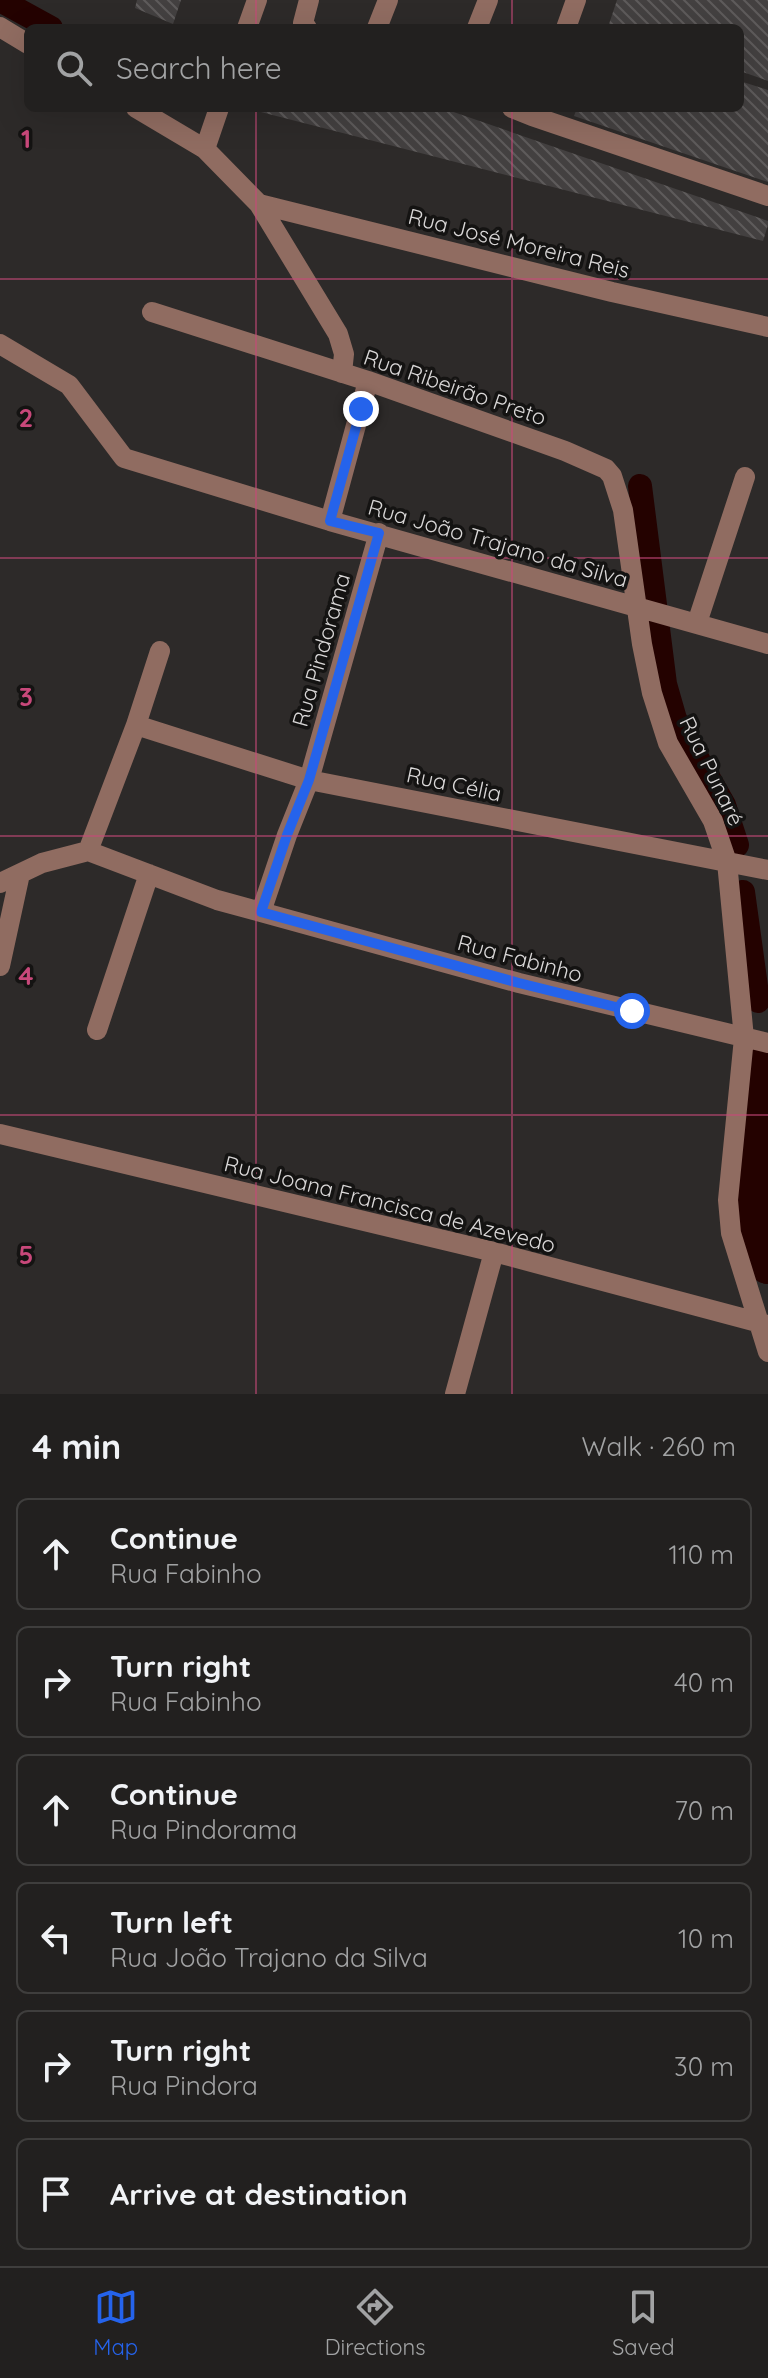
<!DOCTYPE html>
<meta charset="utf-8">
<style>
:root{--surface:#22201f;--page:#2e2d2c;--text:#f1f3f6;--muted:#a2a3a4;--line:#3f3e3d;--accent:#2563eb}
body{margin:0;font-family:Quicksand,sans-serif;background:var(--page);color:var(--text)}
.stop{position:absolute;width:24px;height:24px;margin:-18px;border:6px solid #2563eb;border-radius:50%;background:#fff}
.stop.end{background:#2563eb;border-color:#fff;box-shadow:0 2px 8px #0008}
.list{margin:0;padding:0;list-style:none}
h2{display:flex;justify-content:space-between;align-items:center;height:104px;margin:0;padding:0 32px;font-size:34px}
h2 small{font-size:26px;font-weight:400;color:var(--muted)}
.list li{display:grid;grid-template-columns:52px 1fr auto;gap:24px;align-items:center;box-sizing:border-box;height:112px;margin:0 16px 16px;padding:0 16px;border:2px solid var(--line);border-radius:12px}
.list b{display:block;font-size:30px;white-space:nowrap}
.list p{margin:0;font-size:26px;white-space:nowrap;color:var(--muted)}
.list em{font-size:26px;font-style:normal;color:var(--muted)}
.icon{flex:none;width:44px;height:44px;fill:none;stroke:currentColor;stroke-width:2;stroke-linecap:round;stroke-linejoin:round}
.map{position:relative;flex:none;width:768px;height:1394px;overflow:hidden}
.search{position:absolute;background:var(--surface);box-shadow:0 8px 32px #0002;left:24px;right:24px;top:24px;height:88px;display:flex;align-items:center;gap:20px;box-sizing:border-box;padding:0 28px;border-radius:12px;color:var(--muted);font-size:30px}
.sheet{height:872px;background:var(--surface)}
nav{display:flex;justify-content:space-around;align-items:center;box-sizing:border-box;height:112px;border-top:2px solid var(--line);background:var(--surface);font-size:22px;color:var(--muted)}
nav a{display:grid;justify-items:center;gap:4px}
nav .on{color:var(--accent)}
.map>svg:first-child{display:block}
.lines{fill:none;stroke-linecap:round;stroke-linejoin:round}
.canal{stroke:#240200;stroke-width:24}
.river{stroke:#240200;stroke-width:42}
.building{fill:url(#building-back-hatch)}
.minor{stroke:#906c61;stroke-width:20}
.route{stroke:#2563eb;stroke-width:10}
.grid{fill:none;stroke:#c8487a;stroke-width:2;stroke-opacity:0.55}
.labels{text-anchor:middle;stroke-width:7;stroke-linejoin:round;paint-order:stroke}
.street-label{font-size:22px;fill:#d9d7d7;stroke:#141312}
.grid-label{font-size:26px;text-anchor:middle;font-weight:bold;fill:#c8487a;stroke:#141312;stroke-width:7;stroke-linejoin:round;paint-order:stroke}
</style>
<div class="map">
<svg width="768" height="1394" viewBox="0 0 768 1394">
<defs>
<pattern id="building-back-hatch" width="6" height="6" patternUnits="userSpaceOnUse" patternTransform="scale(2)"><rect width="6" height="6" fill="#434040"/><path d="M-1 5l2 2M0 0l6 6M5-1l2 2" fill="none" stroke="#5e5b5b"/></pattern>
</defs>
<rect width="100%" height="100%" fill="#2d2a29"/>
<g class="lines">
<path class="canal" d="M0,0L51,28
M640,486L665,684L675,719L724,805L737,845
M743,892L758,1001"/>
<path class="river" d="M758,1062L749,1172L758,1230L768,1263"/>
</g>
<path class="building" d="M137,0H181L173,24L135,8Z
M617,0H768V81L740,71V28H612L608,27Z
M740,81L768,90V182L574,116L577,108H740Z
M245,108H442L768,221V225L763,241Z"/>
<g class="lines">
<path class="minor" d="M0,27L28,44
M247,28L257,0
M307,28L303,23L309,0
M377,28L388,0
M477,28L488,0
M566,28L576,0
M136,108L205,149L259,204L338,334L344,354L342,373
M512,108L532,116L535,108
M532,116L768,196
M205,149L219,108
M259,204L612,292L768,327
M152,312L368,381L565,451L606,469L612,476L623,510L642,644L652,693L668,743L713,821L727,862L744,1038L728,1200L731,1233L768,1352
M0,344L69,385L124,458L330,521L768,644
M330,521L368,381
M697,623L745,477
M136,725L309,780L768,870
M88,851L217,900L519,983L768,1043
M88,851L136,725L160,651
M0,883L42,863L88,851
M261,912L287,835L309,780L379,533
M0,966L20,874
M97,1030L149,874
M0,1134L494,1252L768,1325
M455,1394L494,1252"/>
</g>
<g class="lines">
<path class="route" d="M361,409L330,521L379,533L309,780L287,835L261,912L519,983L632,1011"/>
</g>
<path class="grid" d="M256,0V28M512,0V28M256,108V1394M512,108V1394M0,279H768M0,558H768M0,836H768M0,1115H768"/>
<g class="labels">
<g class="street-label">
<text transform="translate(519 243) rotate(14)" y="8">Rua José Moreira Reis</text>
<text transform="translate(455 387) rotate(19)" y="8">Rua Ribeirão Preto</text>
<text transform="translate(498 543) rotate(16)" y="8">Rua João Trajano da Silva</text>
<text transform="translate(321 650) rotate(-74)" y="8">Rua Pindorama</text>
<text transform="translate(712 771) rotate(64)" y="8">Rua Punaré</text>
<text transform="translate(454 784) rotate(12)" y="8">Rua Célia</text>
<text transform="translate(520 958) rotate(15)" y="8">Rua Fabinho</text>
<text transform="translate(390 1204) rotate(14)" y="8">Rua Joana Francisca de Azevedo</text>
</g>
</g>
<g class="grid-label">
<text x="26" y="148">1</text>
<text x="26" y="427">2</text>
<text x="26" y="706">3</text>
<text x="26" y="985">4</text>
<text x="26" y="1264">5</text>
</g>
</svg>
<div class="stop" style="left:632px;top:1011px"></div>
<div class="stop end" style="left:361px;top:409px"></div>
<div class="search"><svg class="icon" aria-label="search" viewBox="0 0 24 24"><circle cx="10" cy="10" r="6"/><path d="M15 15l6 6"/></svg>Search here</div>
</div>
<section class="sheet">
<h2>4 min<small>Walk · 260 m</small></h2>
<ul class="list">
<li><svg class="icon" aria-label="ahead" viewBox="0 0 24 24"><path d="M12 20V5M6 11l6-6 6 6"/></svg><div><b>Continue</b><p>Rua Fabinho</p></div><em>110 m</em></li>
<li><svg class="icon" aria-label="right" viewBox="0 0 24 24"><path d="M7 20v-9h11M14 6l5 5-5 5"/></svg><div><b>Turn right</b><p>Rua Fabinho</p></div><em>40 m</em></li>
<li><svg class="icon" aria-label="ahead" viewBox="0 0 24 24"><path d="M12 20V5M6 11l6-6 6 6"/></svg><div><b>Continue</b><p>Rua Pindorama</p></div><em>70 m</em></li>
<li><svg class="icon" aria-label="left" viewBox="0 0 24 24"><path d="M17 20v-9H6M10 6l-5 5 5 5"/></svg><div><b>Turn left</b><p>Rua João Trajano da Silva</p></div><em>10 m</em></li>
<li><svg class="icon" aria-label="right" viewBox="0 0 24 24"><path d="M7 20v-9h11M14 6l5 5-5 5"/></svg><div><b>Turn right</b><p>Rua Pindora</p></div><em>30 m</em></li>
<li><svg class="icon" aria-label="arrive" viewBox="0 0 24 24"><path d="M6 21V4h12l-3 4 3 4H6"/></svg><div><b>Arrive at destination</b></div></li>
</ul>
</section>
<nav>
<a class="on"><svg class="icon" aria-label="map" viewBox="0 0 24 24"><path d="M3 6l6-2 6 2 6-2v14l-6 2-6-2-6 2zM9 4v14M15 6v14"/></svg>Map</a>
<a><svg class="icon" aria-label="directions" viewBox="0 0 24 24"><path d="M12 3l9 9-9 9-9-9zM9 14v-3h6M13 9l2 2-2 2"/></svg>Directions</a>
<a><svg class="icon" aria-label="saved" viewBox="0 0 24 24"><path d="M7 4h10v16l-5-4-5 4z"/></svg>Saved</a>
</nav>
